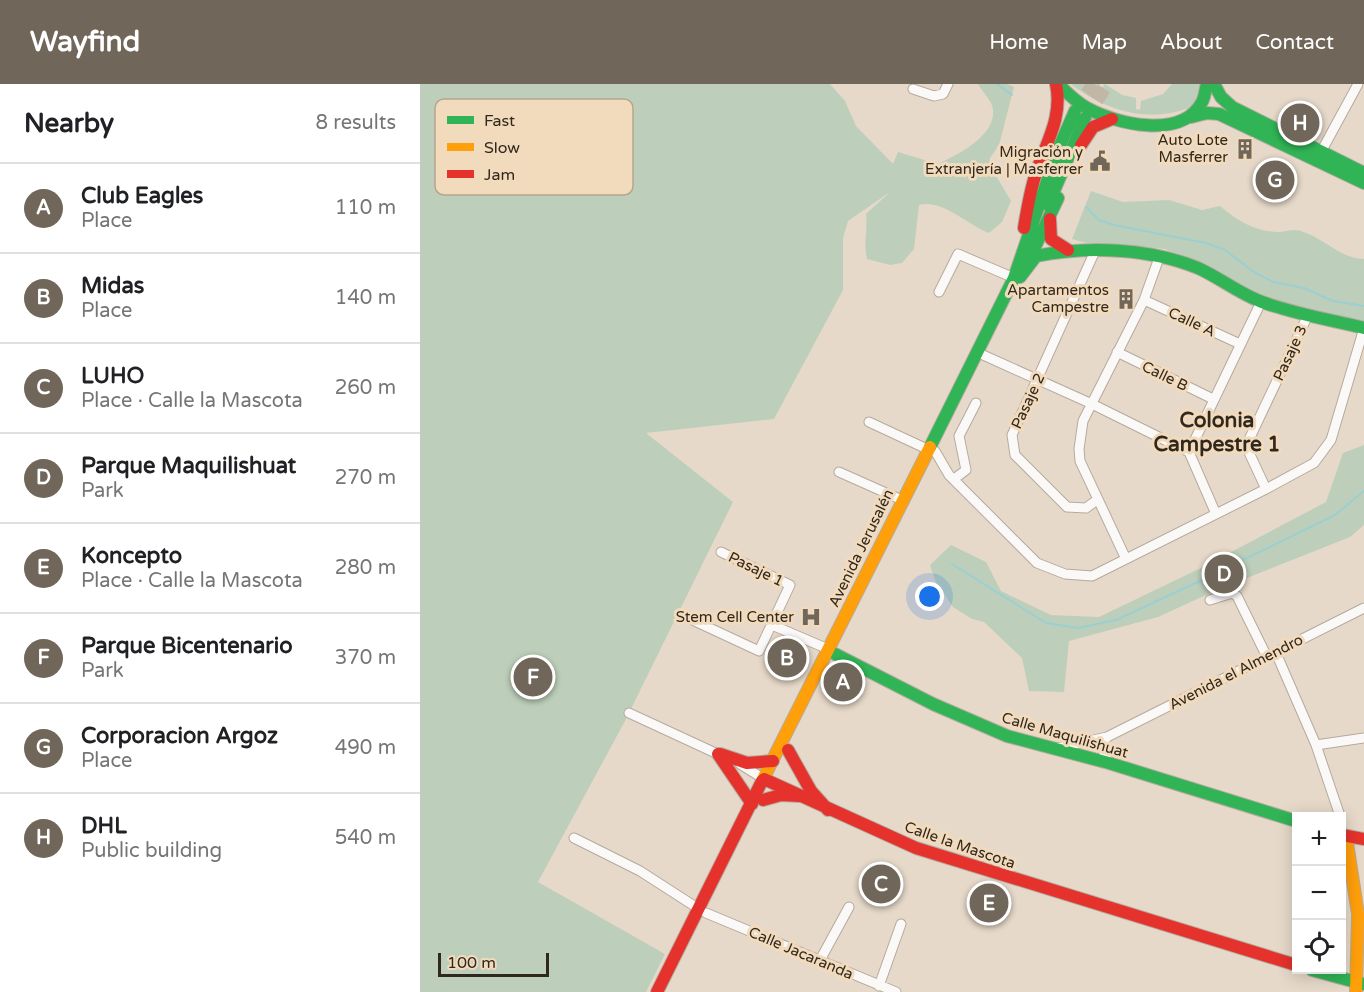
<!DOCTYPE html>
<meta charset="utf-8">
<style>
:root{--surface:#fff;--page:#f6f6f6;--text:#202124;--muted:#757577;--line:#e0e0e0;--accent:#706659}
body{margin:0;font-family:"Varela Round",sans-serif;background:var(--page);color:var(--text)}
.controls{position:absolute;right:18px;bottom:18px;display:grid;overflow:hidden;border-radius:0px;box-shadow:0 3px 15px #0003}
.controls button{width:54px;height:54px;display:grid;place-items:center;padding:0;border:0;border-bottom:2px solid var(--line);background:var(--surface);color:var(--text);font:30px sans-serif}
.scale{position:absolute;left:18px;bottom:15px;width:111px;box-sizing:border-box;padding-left:6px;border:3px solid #31281d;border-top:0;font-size:16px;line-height:21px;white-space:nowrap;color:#31281d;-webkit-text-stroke:4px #f2dabd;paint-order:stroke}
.you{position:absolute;left:510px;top:513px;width:21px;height:21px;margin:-15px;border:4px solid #fff;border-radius:50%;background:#1a73e8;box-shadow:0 0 0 9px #1a73e833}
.badge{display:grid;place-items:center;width:39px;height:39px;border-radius:50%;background:var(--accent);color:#fff;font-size:20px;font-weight:700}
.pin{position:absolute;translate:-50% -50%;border:3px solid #fff;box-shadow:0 2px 6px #0006}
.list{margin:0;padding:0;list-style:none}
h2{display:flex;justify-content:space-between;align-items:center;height:78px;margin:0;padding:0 24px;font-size:26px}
h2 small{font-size:20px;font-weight:400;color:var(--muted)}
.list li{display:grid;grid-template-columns:39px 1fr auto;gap:18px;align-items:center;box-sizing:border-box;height:90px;padding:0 24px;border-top:2px solid var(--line)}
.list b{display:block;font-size:22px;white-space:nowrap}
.list p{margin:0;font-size:20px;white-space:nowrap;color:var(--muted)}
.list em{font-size:20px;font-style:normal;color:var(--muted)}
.icon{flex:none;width:33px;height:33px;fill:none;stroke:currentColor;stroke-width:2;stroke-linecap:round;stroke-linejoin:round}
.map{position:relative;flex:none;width:944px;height:908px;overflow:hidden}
header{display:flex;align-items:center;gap:36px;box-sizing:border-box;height:84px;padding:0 30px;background:var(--accent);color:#fff}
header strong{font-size:28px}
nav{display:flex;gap:33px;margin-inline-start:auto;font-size:21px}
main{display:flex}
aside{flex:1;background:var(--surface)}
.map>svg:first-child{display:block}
.green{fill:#bdcfba}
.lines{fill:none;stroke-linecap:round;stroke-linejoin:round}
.stream{stroke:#9bcfd1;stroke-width:2}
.primary-tunnel{stroke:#c2b6a7;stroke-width:14;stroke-dasharray:14 7;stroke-linecap:butt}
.street-casing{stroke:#b4aa9e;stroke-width:11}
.fast-casing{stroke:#b4aa9e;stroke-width:14}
.slow-casing{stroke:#b4aa9e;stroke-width:14}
.jam-casing{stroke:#b4aa9e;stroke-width:14}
.street{stroke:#fbf9f7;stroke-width:9}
.fast{stroke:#30b455;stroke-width:12}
.slow{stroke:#ff9f0a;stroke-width:12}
.jam{stroke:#e5322d;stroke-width:12}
.labels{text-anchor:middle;stroke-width:6;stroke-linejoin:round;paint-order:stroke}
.poi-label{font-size:15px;fill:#31281d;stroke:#f2dabd;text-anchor:end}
.street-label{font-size:15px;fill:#31281d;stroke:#f2dabd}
.district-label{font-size:21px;font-weight:bold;fill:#31281d;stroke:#f2dabd}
.key{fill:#f2dabd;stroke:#b8a58d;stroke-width:1.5}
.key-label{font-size:16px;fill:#31281d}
</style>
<header>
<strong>Wayfind</strong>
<nav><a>Home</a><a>Map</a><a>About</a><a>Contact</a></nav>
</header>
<main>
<aside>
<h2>Nearby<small>8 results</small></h2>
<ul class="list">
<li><span class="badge">A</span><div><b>Club Eagles</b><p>Place</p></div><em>110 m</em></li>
<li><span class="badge">B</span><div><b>Midas</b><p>Place</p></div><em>140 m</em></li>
<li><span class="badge">C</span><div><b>LUHO</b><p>Place · Calle la Mascota</p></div><em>260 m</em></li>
<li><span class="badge">D</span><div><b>Parque Maquilishuat</b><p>Park</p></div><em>270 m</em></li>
<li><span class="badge">E</span><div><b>Koncepto</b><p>Place · Calle la Mascota</p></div><em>280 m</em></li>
<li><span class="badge">F</span><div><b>Parque Bicentenario</b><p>Park</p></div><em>370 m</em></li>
<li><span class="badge">G</span><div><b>Corporacion Argoz</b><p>Place</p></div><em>490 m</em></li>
<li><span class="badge">H</span><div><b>DHL</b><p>Public building</p></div><em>540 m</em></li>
</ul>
</aside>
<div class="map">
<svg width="944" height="908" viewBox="0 0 944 908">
<rect width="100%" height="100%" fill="#e6d9c9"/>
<path class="green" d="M0,0H410L425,17L436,42L473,80L478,68L518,80C539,70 576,52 573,25C572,17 562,7 558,0H587L594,3L579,61L570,74L569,80L591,117L582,138L569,149C547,141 523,115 499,121L494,165L482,179L470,181L447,175C443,158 448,146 446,130L470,108L428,137L423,154V206L354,335L226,349L313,418L206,635L118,798L245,870L226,908H0Z
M651,0H680L678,3L681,5L685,0L702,11L716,14V25L720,26L721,17L743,10L752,0H782L776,21C733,41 687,28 651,0Z
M671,107L703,118L749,116L782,126L800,122C818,137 833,147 858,148C866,148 874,144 881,147C904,154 919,174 944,175V238L848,214L745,165L667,159L652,155Z
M944,361V441L930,453L799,505L738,533L649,557L644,608L609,607L602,574L564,538L552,535L533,523L515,496L510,481L531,461L566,478L581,507L631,531L679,533L783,483L906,418L923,369Z"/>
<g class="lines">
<path class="stream" d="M577,0L592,11
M666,123L679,136L694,141L786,159L805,166L834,188L853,198L884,204L913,217L944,222
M532,480L626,539L658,544L696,536L782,496L915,431L944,407"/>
<path class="primary-tunnel" d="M655,27L674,0
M665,34L687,0"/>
<g class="street-casing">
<path id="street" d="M493,5L514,12L523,10L528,0
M901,68L938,0
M675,167L592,351L595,371L647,423L666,424L677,416
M519,208L538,170L594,194
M724,216L820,260
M697,268L793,315
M563,271L672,320L769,368
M449,338L507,365
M515,367L529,391L617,479L645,490L672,492L846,405L894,379L911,356L944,244
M419,388L482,416
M534,395L546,386L539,352L556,319
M846,405L826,362L888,231
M796,430L769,368L841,218
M706,475L660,377L659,365L663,337L724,216L740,171
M790,516L812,509L817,512L847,573
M266,533L339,567L370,501L301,468
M352,541L408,565
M856,569L896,661L920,732
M209,629L302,672
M687,653L681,662L689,679
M896,661L944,654
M637,664L687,653L944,524
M320,680L344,695
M154,754L220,787L279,825
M286,829L476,908
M399,878L429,823
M459,902L481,840"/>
</g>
<g class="fast-casing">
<path id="fast" d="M638,0C647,9 656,18 667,24C696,40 762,56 782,18C785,13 785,6 787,0
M794,0L801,13L812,23L944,89
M771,33L787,29L799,30L944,99
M628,121L665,34
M605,184L638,114
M600,193L616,172C668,162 729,164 778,184C800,194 820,210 842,218C875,230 911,236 944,244
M510,363L594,194L637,68L655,27
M415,570L513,620L587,652L689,679L876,737
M892,886L943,900"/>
</g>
<g class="slow-casing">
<path id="slow" d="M342,697L510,363
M926,752L938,830L936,908"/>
</g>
<g class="jam-casing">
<path id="jam" d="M661,61L673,43L692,35
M630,135L631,155L648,166
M604,144C607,126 610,107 616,89C626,59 643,33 636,0
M368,666L391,707L408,726
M298,670L332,720
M300,670L327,679L353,677
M344,695L496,764L876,881
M343,716L361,711L380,712
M922,751L944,755
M237,908L342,697"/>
</g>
<use href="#street" class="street"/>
<use href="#fast" class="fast"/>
<use href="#slow" class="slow"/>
<use href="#jam" class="jam"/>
</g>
<defs>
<g id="building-bare" transform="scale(1.62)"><path d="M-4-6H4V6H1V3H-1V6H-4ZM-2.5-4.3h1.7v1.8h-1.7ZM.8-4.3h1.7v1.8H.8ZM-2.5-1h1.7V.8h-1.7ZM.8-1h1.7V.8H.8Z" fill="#706659" stroke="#f2dabd" stroke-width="2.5" paint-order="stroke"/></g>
<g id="civic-bare" transform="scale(1.62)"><path d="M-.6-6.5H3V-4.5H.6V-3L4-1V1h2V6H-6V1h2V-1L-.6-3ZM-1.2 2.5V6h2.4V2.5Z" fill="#706659" stroke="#f2dabd" stroke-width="2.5" paint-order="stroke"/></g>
<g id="hospital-bare" transform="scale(1.62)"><path d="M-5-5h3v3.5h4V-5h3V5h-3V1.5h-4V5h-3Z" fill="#706659" stroke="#f2dabd" stroke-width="2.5" paint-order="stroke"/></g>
</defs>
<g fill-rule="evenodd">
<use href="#building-bare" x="825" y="65"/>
<use href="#civic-bare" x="680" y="77"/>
<use href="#building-bare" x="706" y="215"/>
<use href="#hospital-bare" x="391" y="533"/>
</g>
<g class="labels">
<g class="poi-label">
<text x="808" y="61">Auto Lote<tspan x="808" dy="17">Masferrer</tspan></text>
<text x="663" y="73">Migración y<tspan x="663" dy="17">Extranjería | Masferrer</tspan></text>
<text x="689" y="211">Apartamentos<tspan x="689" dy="17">Campestre</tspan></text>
<text x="374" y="538">Stem Cell Center</text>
</g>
<g class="street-label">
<text transform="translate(772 238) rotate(25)" y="5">Calle A</text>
<text transform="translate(870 269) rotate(-65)" y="5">Pasaje 3</text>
<text transform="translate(745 292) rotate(26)" y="5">Calle B</text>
<text transform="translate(608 317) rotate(-65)" y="5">Pasaje 2</text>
<text transform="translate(441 464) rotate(-64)" y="5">Avenida Jerusalén</text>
<text transform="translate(336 485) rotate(26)" y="5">Pasaje 1</text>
<text transform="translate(816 588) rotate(-27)" y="5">Avenida el Almendro</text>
<text transform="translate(645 651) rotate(16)" y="5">Calle Maquilishuat</text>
<text transform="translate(540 761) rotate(19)" y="5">Calle la Mascota</text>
<text transform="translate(381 869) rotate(23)" y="5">Calle Jacaranda</text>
</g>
<g class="district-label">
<text x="797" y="343">Colonia<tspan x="797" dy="24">Campestre 1</tspan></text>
</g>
</g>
<rect x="15" y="15" width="198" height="96" rx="9" class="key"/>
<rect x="27" y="32" width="27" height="8" fill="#30b455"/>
<rect x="27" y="59" width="27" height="8" fill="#ff9f0a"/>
<rect x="27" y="86" width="27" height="8" fill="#e5322d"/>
<g class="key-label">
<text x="64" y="42">Fast</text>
<text x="64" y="69">Slow</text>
<text x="64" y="96">Jam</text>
</g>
</svg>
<div class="controls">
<button>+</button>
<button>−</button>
<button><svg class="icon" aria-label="locate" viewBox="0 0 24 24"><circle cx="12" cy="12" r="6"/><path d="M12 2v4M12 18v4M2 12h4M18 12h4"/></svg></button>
</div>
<div class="scale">100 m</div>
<div class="you"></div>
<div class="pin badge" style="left:423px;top:598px">A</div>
<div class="pin badge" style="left:367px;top:574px">B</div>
<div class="pin badge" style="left:461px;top:800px">C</div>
<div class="pin badge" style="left:804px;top:490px">D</div>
<div class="pin badge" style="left:569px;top:819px">E</div>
<div class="pin badge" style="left:113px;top:593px">F</div>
<div class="pin badge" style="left:855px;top:96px">G</div>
<div class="pin badge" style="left:880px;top:39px">H</div>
</div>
</main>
